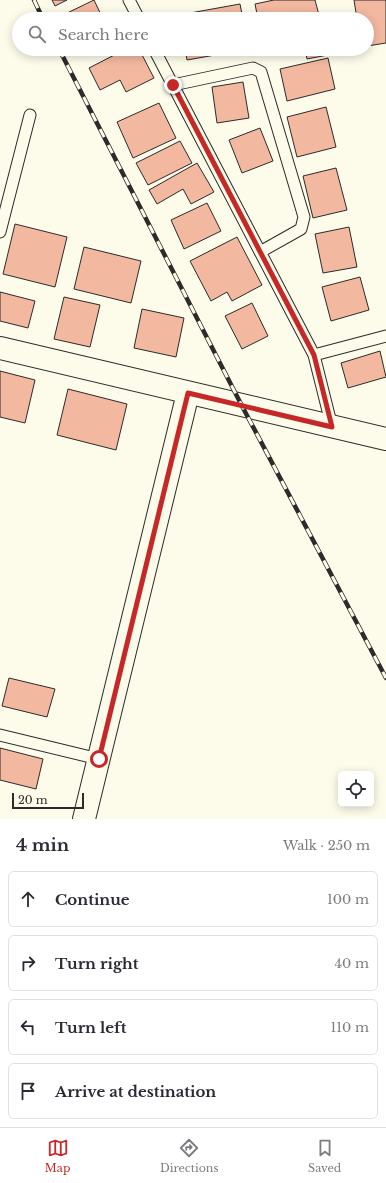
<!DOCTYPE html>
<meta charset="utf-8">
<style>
:root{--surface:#fff;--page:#f7f7f7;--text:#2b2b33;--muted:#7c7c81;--line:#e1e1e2;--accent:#c62828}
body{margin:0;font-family:"Libre Baskerville",serif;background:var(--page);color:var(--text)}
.controls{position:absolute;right:12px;bottom:12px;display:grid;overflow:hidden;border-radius:6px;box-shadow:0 2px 10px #0003}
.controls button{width:36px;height:36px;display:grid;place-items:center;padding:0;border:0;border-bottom:1px solid var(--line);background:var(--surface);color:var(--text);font:20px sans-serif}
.scale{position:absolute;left:12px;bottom:10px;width:72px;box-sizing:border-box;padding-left:4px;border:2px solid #2b2b2b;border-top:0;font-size:11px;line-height:14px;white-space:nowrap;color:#2b2b2b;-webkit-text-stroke:3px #fdfbea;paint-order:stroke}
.stop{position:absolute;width:12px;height:12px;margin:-9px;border:3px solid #c62828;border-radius:50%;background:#fff}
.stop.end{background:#c62828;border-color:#fff;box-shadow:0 1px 4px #0008}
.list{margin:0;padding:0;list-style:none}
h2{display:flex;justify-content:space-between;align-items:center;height:52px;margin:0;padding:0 16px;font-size:17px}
h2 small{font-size:13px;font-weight:400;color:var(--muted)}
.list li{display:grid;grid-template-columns:26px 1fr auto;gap:12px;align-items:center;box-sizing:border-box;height:56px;margin:0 8px 8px;padding:0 8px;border:1px solid var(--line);border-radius:6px}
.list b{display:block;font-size:15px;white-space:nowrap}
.list em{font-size:13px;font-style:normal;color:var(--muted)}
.icon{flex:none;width:22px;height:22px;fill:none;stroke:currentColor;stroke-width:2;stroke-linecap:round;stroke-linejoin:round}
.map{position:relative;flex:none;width:386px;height:819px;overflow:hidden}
.search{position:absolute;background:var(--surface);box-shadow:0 2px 10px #0003;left:12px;right:12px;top:12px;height:44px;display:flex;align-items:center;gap:10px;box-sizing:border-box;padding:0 14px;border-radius:22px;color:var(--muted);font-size:15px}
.sheet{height:308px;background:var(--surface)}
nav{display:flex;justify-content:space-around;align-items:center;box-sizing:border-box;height:56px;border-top:1px solid var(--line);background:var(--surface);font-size:11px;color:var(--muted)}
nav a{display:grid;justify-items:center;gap:2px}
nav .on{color:var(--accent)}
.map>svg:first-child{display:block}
.building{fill:#f2b8a0;stroke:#2b2b2b}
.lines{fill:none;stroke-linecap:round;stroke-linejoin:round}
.service-casing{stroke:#2b2b2b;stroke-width:13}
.minor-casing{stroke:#2b2b2b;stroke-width:24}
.tertiary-casing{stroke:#2b2b2b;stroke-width:24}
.service{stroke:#fdfbea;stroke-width:11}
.minor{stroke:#fdfbea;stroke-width:22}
.tertiary{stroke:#fdfbea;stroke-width:22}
.rail-casing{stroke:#2b2b2b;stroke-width:4.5}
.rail{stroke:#fdfbea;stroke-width:3;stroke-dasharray:9;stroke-linecap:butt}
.route{stroke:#c62828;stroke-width:5}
</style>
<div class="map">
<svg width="386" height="819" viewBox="0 0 386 819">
<rect width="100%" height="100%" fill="#fdfbea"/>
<path class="building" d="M52,0H67L55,6Z
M94,0L103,19H62L61,16Z
M274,0H315L320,19H258L255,4Z
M354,0H386V43L367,46V19H357Z
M240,4L243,19H179V15Z
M77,49H92L80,55Z
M126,49H139L154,78L126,92L120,80L100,90L89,68Z
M185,49H249L187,60Z
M305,49H332L333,54L307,59Z
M328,58L335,89L287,101L280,69Z
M243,82L249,118L217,123L212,87Z
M159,103L176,138L133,158L117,122Z
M326,107L336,147L297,157L287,117Z
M260,128L273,161L242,173L229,140Z
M180,141L192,163L148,185L136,163Z
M197,163L214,192L191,204L183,189L157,204L149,190Z
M336,168L347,210L313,218L303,176Z
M207,203L221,231L184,249L171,220Z
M15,224L67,237L55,287L3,274Z
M349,227L357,267L323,273L315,234Z
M237,237L262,285L232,301L227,292L211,301L190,261Z
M84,247L141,261L131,303L74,289Z
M360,277L369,310L331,321L322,287Z
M0,292L35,301L28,328L0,321Z
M64,297L100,305L90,347L54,339Z
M252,303L268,336L242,349L225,316Z
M142,309L184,318L176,357L134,348Z
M380,351L386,377L348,388L341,363Z
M0,371L35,380L25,423L0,417Z
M68,389L127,404L116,450L57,435Z
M9,678L55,689L47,717L2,706Z
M0,748L43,759L36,789L0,780Z"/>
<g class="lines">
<g class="service-casing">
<path id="service" d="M129,0L139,19
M154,49L314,355L332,427
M173,85L253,68L261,72L304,217L301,229L260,252
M0,232L30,115
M314,355L386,336
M0,735L99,759"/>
</g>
<g class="minor-casing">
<path id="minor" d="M84,819L188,393"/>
</g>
<g class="tertiary-casing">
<path id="tertiary" d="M0,348L386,439"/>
</g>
<use href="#service" class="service"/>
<use href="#minor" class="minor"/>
<use href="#tertiary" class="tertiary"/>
<g class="rail-casing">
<path id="rail" d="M34,0L43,19
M59,49L242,406L386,678"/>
</g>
<use href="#rail" class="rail"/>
</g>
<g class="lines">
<path class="route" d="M99,759L188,393L332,427L314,355L173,85"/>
</g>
</svg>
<div class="controls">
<button><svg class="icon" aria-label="locate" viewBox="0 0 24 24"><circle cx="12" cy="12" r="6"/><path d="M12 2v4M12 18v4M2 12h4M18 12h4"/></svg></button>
</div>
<div class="scale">20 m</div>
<div class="stop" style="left:99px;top:759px"></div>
<div class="stop end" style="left:173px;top:85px"></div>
<div class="search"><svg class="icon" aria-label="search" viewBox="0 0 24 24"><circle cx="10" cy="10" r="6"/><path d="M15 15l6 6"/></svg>Search here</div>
</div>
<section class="sheet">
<h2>4 min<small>Walk · 250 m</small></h2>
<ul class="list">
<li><svg class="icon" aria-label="ahead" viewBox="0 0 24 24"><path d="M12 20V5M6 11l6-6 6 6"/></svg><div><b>Continue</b></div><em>100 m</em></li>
<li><svg class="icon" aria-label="right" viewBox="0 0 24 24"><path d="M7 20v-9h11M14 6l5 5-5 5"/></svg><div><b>Turn right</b></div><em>40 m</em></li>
<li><svg class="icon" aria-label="left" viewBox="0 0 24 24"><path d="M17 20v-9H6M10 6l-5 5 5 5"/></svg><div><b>Turn left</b></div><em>110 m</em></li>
<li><svg class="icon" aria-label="arrive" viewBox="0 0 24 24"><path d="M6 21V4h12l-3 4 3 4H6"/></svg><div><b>Arrive at destination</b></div></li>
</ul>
</section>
<nav>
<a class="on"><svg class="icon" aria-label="map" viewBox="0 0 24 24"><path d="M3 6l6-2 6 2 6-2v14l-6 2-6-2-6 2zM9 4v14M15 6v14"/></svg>Map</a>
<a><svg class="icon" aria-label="directions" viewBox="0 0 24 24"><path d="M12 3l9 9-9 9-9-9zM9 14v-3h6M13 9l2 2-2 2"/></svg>Directions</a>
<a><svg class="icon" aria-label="saved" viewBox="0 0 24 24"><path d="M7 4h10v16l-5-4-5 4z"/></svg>Saved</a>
</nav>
